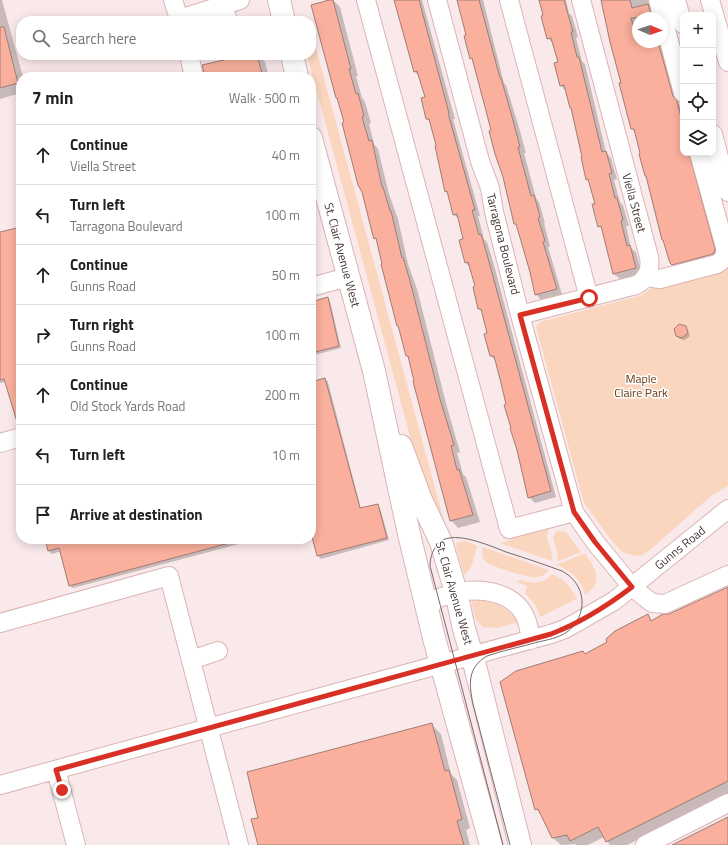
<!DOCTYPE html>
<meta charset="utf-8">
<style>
:root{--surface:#fff;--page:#f6f6f6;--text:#222;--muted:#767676;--line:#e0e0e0}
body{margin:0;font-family:"Titillium Web",sans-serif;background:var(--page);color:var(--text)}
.controls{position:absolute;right:12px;top:12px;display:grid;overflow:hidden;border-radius:8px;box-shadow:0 2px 10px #0003}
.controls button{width:36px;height:36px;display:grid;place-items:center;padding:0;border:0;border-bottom:1px solid var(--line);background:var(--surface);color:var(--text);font:20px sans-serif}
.compass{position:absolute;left:632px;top:12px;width:36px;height:36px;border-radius:50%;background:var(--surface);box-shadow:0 2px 10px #0003;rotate:92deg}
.stop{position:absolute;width:12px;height:12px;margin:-9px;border:3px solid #d93025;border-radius:50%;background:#fff}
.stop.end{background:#d93025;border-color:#fff;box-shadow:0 1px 4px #0008}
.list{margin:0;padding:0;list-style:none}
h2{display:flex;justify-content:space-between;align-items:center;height:52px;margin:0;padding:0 16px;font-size:17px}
h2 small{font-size:13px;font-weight:400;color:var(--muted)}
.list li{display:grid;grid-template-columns:26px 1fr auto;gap:12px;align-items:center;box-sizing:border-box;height:60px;padding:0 16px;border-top:1px solid var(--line)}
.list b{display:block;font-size:15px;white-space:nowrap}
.list p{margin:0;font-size:13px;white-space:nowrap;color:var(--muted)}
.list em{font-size:13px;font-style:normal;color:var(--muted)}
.icon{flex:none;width:22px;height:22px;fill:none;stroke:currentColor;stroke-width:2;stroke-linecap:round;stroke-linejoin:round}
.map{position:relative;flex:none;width:728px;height:845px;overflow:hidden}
.search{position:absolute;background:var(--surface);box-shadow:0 2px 10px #0003;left:16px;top:16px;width:300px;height:44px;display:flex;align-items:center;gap:10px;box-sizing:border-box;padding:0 14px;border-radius:16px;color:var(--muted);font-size:15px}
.panel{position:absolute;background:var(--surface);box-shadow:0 2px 10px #0003;left:16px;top:72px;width:300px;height:472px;border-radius:16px}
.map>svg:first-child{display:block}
.green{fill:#fbd6bf}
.shadow{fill:#0003}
.building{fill:#fab09d;stroke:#a07d74}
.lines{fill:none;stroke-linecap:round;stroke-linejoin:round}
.minor-casing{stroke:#dbb4b5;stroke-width:20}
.major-casing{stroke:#dbb4b5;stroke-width:24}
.minor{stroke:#fff;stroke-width:18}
.major{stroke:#fff;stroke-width:22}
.tram{stroke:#79696a;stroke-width:1}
.route{stroke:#d93025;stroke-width:5}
.labels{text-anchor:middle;stroke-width:3;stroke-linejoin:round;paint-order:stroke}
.street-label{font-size:12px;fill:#453536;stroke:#fff}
.park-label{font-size:12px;fill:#6b3913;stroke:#fff}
</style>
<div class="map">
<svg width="728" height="845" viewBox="0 0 728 845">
<rect width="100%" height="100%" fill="#fae9ea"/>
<path class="green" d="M311,30L447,532L418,466L307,55H311Z
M728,266V486L711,496L649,551L642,555L635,556L628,554L621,551L611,540L584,503L536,327L540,322L642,295L653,287Z
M549,528C543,542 554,548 552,561L500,543L511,540V538Z
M559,531H563L566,532L581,552L558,561L557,552L553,538L556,532Z
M465,541L477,546C474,556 473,570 464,575L455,543Z
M483,547L549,570C546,574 543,576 538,577C531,579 493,567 486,562C481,558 482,552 483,547Z
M583,554H585C596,568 604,583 585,595C581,579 571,570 556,565Z
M552,574C566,581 570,585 577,599L540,617L536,606L525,593L527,586L516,582L520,580C532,584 543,584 552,574Z
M471,600C493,600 504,605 519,622L497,628L483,627L476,620Z"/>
<path class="shadow" d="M0,0H2L23,77H21V93L0,99Z
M333,0L340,7L358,76H356L362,98L365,102L371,123L369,124L374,144L378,149L389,194L398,219L408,264L417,289L447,407L460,452L457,453L463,474L466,477L480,522L458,528L451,520L410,358L407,356L399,328L398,326L378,241L375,238L363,192L359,185L339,100L337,98Z
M395,0H422L455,119H453L480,216H478L484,239L487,242L494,265L556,497L535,503L529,497L496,361L491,356L489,334L483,313L479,309L476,287L471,268L465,262L464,240L459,219L454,215L449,194L446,191L438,146L431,122L427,119L426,98L420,77L415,72Z
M457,0H483L504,83L506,85L520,131L526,153H524L536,198L539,202L545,223H544L550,247H548L562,294L541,300L536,294L531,271L517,225L515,224L474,61L471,58L468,36Z
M540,0H566L569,13L572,16L578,37L576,38L582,61L585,64L606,152L611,158L617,179L614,180L620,202L623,205L629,226H626L631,248L636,252L642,274L620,279L614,274L603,230L599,226L596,205L590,182L587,179L572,109L566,91L561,86L559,63L554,44L548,38Z
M602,0H651L656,18H638V42H662V41L678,102L683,113V153H694L720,255L678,270L672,264L665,242L663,240L636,133L632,129Z
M249,55H258L265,62L269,77H206Z
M21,228V414L6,382L0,383V233Z
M328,298L330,301L341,348L311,356V303Z
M685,327L688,330L690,336L685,340L680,339L677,336Z
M325,379L328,382L361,509L377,505L380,508L389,540L321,559L318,556L311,529V383Z
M46,539H258L73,588L70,586L61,551L52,554L49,551Z
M728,588V794L627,845H610L604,837L588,845H576L575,844L561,845L553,838L543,816L536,809L585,655L608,643L647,616L653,621L670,615Z
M432,725L441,734L451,774L457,780L470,828L466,830L470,845H259V818Z"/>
<path class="building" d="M329,0H333L351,69H349L356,94L358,93L364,116L362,117L369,141L372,140L382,187H383L390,211H391L402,258L403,257L410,281L440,399L454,445L451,446L457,470L459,469L473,515L450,521L415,389L413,381H414L408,356H406L400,333L398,326H397L381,264H382L376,238L374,239L372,232L362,192L358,185L342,123L344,122L337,98H336L311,5Z
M394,0H419L449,113H448L475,210H472L479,235L481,234L488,258L551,491L528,498L517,450L510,428H511L504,405L506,404L500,379L494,356H490L484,334L487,333L481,309H478L473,287L475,286L468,262L465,263L459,240L463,239L457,214L453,215L447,191L445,192L435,146L436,145L429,119H426L421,98L425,97L417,71L414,72Z
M457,0H479L500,78H501L514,124L520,147H518L531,196L534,195L540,217L538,218L545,241L543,242L557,289L535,295L530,272L516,224H514L503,177L495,154L489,131L491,130L485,107L472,58L470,59L464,36L466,35Z
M539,0H564L573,32H571L577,57H579L602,152L606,151L612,173L609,174L615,198H617L623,220L621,221L627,246L630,245L636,268L613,274L601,226L598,227L595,216L592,204H595L588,179L586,180L581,157H582L571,108H570L564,85L560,86L554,63L558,62L551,38L547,39L541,16L543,15Z
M601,0H630L632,8L648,4L652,17L631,18L638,42H658L673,96L677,101L683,125V153H689L715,249L714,252L713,254L672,265L670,263L663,240H662L646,176H645L639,154L640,153L634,129H631L619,83H621L610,42Z
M0,27H4L18,83L0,88Z
M245,55H257L263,77H205L202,65Z
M21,227V425H18L4,379L0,380V232Z
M328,297L339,346L311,353V302Z
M679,324L686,326L688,333L682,338L676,336L674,329Z
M325,378L360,508L378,504L387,538L317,556L311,533V382Z
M45,539H233V542L69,586L59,548L48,551Z
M728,587V781L606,842L598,827L570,841L567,835L552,838L538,809L535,810L500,682L516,671L583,651L585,654L607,642L606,639L615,631L648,614L651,621L663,614H669Z
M432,723L445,771L449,770L462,819L457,821L464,845H258L251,819L258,818L247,772Z
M728,817V845H672Z"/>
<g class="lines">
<g class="minor-casing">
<path id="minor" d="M173,0L179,19
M366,0L509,529L574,512
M437,0L480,161L490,188L494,212L520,315L574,512L595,542L632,587L652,603L665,604L728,575
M509,0L589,298
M658,0L683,93
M676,0L683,24
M710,0L728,62
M223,5L228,21
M179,21V19L240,0
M189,55L194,77
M713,134L728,192
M645,277L660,279L717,264C724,260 726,255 725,247L699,153
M311,287L348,277
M520,315L636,285C647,280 651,269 649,257L581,0
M0,443L21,437
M428,611C430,607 433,602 437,599C440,597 445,596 449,595C471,587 501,589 518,606C527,615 529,628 531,640
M0,623L169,576L239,845
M191,660L218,651
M56,770L76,845
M0,785L551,634L565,629L614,601L728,509
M645,845L728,803"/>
</g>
<g class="major-casing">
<path id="major" d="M279,0L284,21
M292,55L297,77
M311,138L374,371L409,534L434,638L491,845
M401,446L421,500L441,542L456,592L464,629L475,666L520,845"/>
</g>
<use href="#minor" class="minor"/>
<use href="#major" class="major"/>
<path class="tram" d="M503,845L430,566C430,554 436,540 449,538C465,535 491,546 506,552C525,558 543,564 562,571C573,577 581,587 582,600C583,612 577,625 567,632C558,638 547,640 538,642C521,647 504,650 487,656C467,668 469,684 473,704L510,845"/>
</g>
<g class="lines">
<path class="route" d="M62,790L56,770L551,634C580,623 607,606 632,587L595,542L574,512L520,315L589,298"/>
</g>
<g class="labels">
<g class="street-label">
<text transform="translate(634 203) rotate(75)" y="4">Viella Street</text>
<text transform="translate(503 244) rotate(76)" y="4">Tarragona Boulevard</text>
<text transform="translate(342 255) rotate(75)" y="4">St. Clair Avenue West</text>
<text transform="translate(680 548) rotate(-39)" y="4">Gunns Road</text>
<text transform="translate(454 593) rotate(74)" y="4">St. Clair Avenue West</text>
</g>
<g class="park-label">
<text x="641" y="383">Maple<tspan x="641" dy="14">Claire Park</tspan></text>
</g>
</g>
</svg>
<div class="controls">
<button>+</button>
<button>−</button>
<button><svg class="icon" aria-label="locate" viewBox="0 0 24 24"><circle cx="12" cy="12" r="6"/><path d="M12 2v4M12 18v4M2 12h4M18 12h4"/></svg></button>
<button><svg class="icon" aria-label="layers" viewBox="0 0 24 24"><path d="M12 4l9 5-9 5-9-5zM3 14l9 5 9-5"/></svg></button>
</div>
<svg class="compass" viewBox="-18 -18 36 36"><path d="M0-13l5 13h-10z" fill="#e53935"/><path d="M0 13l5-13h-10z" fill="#767676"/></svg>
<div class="stop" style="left:589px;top:298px"></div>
<div class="stop end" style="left:62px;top:790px"></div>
<div class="search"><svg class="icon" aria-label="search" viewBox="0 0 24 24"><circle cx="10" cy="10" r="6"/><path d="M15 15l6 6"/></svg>Search here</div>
<section class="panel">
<h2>7 min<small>Walk · 500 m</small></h2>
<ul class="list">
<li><svg class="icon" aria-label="ahead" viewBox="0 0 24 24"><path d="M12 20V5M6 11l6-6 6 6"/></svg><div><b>Continue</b><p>Viella Street</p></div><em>40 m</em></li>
<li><svg class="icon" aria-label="left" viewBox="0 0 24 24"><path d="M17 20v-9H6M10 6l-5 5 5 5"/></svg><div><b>Turn left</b><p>Tarragona Boulevard</p></div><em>100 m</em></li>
<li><svg class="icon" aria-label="ahead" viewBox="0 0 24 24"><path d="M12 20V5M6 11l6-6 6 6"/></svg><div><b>Continue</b><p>Gunns Road</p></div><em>50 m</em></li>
<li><svg class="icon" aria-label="right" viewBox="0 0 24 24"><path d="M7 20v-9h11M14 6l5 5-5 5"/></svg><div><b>Turn right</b><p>Gunns Road</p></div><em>100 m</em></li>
<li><svg class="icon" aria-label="ahead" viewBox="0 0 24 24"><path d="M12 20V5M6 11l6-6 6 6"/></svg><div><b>Continue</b><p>Old Stock Yards Road</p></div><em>200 m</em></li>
<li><svg class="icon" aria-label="left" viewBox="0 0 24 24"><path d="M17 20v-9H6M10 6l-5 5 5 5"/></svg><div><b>Turn left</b></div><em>10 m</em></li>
<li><svg class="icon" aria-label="arrive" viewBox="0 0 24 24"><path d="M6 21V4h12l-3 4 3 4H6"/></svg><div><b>Arrive at destination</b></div></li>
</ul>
</section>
</div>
